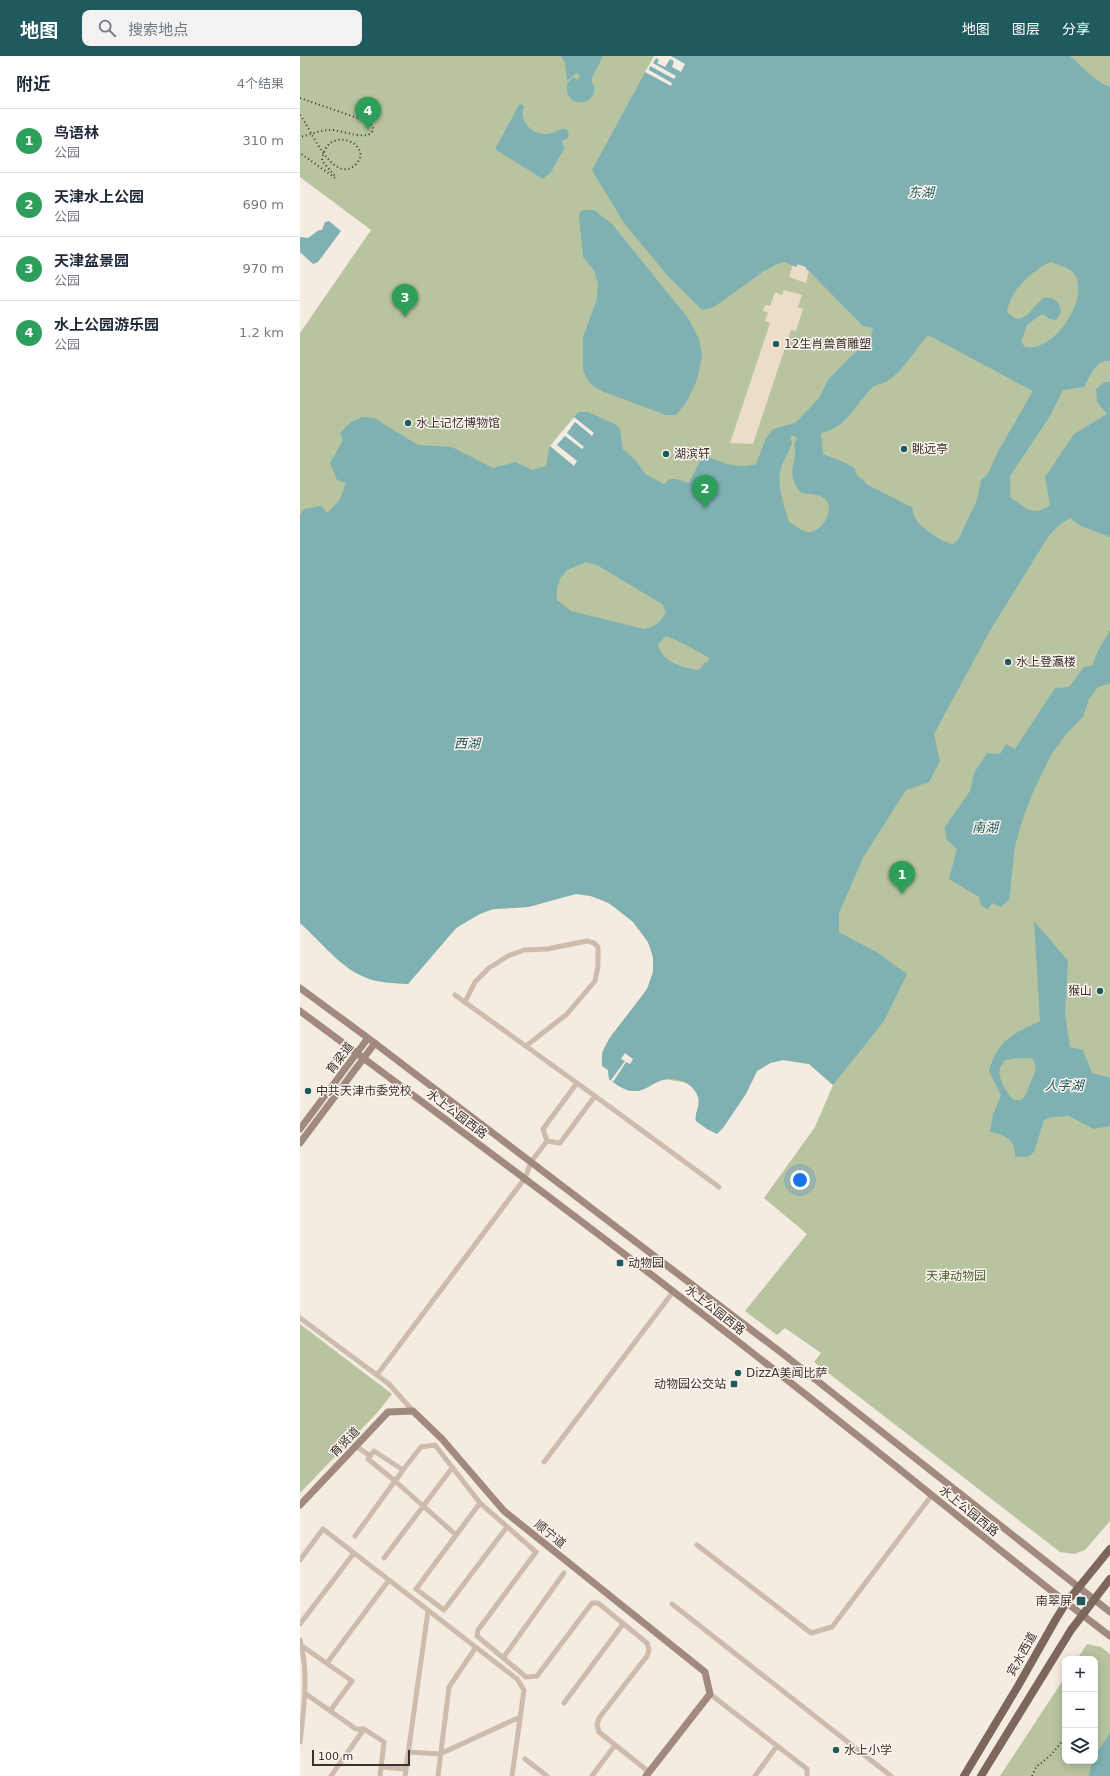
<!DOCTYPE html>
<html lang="zh">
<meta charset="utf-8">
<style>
:root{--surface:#fff;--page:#f2f2f3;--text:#1f2937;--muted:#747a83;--line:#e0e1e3;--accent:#1f5a5e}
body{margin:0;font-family:"DejaVu Sans","Noto Sans SC",sans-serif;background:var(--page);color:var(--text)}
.controls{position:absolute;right:12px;bottom:12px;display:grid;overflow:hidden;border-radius:8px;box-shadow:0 2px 10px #0003}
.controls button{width:36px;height:36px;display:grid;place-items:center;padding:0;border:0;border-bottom:1px solid var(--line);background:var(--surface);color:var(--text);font:20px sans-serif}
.scale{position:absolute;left:12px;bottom:10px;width:98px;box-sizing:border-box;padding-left:4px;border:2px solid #3b302b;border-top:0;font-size:11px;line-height:14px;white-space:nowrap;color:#3b302b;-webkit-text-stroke:3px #fbf5ee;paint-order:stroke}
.you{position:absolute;left:500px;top:1124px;width:14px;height:14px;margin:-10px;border:3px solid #fff;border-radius:50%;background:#1a73e8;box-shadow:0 0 0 6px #1a73e833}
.badge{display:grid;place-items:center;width:26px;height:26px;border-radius:50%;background:var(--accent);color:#fff;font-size:13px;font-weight:700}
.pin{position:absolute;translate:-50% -33px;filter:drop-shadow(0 1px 2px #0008)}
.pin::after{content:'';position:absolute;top:21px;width:14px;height:12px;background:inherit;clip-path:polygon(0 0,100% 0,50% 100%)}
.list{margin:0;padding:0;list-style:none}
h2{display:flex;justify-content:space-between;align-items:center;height:52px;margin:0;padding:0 16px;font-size:17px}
h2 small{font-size:13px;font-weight:400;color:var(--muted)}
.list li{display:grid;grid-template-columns:26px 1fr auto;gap:12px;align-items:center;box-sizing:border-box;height:64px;padding:0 16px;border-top:1px solid var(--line)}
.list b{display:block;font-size:15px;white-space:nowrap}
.list p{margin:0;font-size:13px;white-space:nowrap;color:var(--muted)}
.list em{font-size:13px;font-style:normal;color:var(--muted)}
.icon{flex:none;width:22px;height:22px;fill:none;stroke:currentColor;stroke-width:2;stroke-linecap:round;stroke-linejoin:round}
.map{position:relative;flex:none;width:810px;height:1720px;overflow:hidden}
header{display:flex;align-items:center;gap:24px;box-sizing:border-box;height:56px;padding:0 20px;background:var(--accent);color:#fff}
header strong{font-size:19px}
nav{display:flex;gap:22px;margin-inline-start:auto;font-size:14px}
.search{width:280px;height:36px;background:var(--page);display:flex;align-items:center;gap:10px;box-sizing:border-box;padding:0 14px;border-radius:8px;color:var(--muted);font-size:15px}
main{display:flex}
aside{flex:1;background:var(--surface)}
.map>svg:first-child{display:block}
.green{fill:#b8c4a0}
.plaza{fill:#ecdcc8}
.water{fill:#7fb0b2;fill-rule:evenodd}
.pier{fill:#f4ebe1}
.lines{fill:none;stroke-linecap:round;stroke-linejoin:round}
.street{stroke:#cdbbac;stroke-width:5}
.secondary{stroke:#a18a7d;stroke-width:7}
.primary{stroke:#7d675c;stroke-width:8}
.rail{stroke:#3b302b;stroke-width:2;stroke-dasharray:1 3;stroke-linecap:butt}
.poi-dot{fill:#1f5a5e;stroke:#fbf5ee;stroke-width:1.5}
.labels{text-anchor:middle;stroke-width:3;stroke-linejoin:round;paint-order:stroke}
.poi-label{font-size:12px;fill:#3b302b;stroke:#fbf5ee;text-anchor:start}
.street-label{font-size:12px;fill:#3b302b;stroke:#fbf5ee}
.park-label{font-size:12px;fill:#4a5a2e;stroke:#fbf5ee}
.water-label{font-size:13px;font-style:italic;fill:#1f5a5e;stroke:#fbf5ee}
</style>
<header>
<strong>地图</strong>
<div class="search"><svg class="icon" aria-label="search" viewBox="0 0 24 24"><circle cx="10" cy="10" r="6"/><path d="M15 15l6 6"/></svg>搜索地点</div>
<nav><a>地图</a><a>图层</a><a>分享</a></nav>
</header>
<main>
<aside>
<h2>附近<small>4个结果</small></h2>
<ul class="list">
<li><span class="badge" style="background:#2e9e5b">1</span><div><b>鸟语林</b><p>公园</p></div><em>310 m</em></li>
<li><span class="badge" style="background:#2e9e5b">2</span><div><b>天津水上公园</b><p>公园</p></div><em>690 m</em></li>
<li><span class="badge" style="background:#2e9e5b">3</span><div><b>天津盆景园</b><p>公园</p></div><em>970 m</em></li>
<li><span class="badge" style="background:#2e9e5b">4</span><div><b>水上公园游乐园</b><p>公园</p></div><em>1.2 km</em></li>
</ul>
</aside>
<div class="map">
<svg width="810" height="1720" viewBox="0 0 810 1720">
<rect width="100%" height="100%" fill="#f4ebe1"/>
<path class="green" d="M0,0H810V1465L785,1494L774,1498L760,1496L514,1306L521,1297L485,1272L477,1279L445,1255L507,1178L464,1142L515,1071L533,1029L509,1008L483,1004L470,1007L457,1015L452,1025L407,1073L396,1065C394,1057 401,1050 398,1041C395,1029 387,1026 375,1025C371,1024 367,1023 363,1024C353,1026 345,1036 334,1035C325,1035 317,1029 309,1023L308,1014L302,1010C302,1006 301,1000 303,995C316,962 358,941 353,902C349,871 307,838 276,838C259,839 243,849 226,851C210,853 193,851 179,858C171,862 162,867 156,873C150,878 145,885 140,891C129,903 119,915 108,928C98,927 87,927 77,925C44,918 24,888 0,867V277L71,174L0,121Z
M0,1268L92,1338L77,1357L0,1437Z
M787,1588L801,1591L810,1598V1720H700L765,1621V1705H795V1603H777Z"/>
<path class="plaza" d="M497,208L507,211L509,215L506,227L489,221L493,209L496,210Z
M484,234L502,239L498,251L503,253L496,275L491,274L453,388L430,387L470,267L465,265L468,256L463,255L465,249L470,250L475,236L482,239Z"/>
<path class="water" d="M261,0H303L291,24C305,46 270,56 267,34C266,29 269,24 274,21L277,24L280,21L278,18H275L267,25L265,7Z
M354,0H770C783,11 794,25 810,31V305C796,303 790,321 784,331L763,334L750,360L710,420V441C725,451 732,462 750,449L745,421L774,378L807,358L797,346L796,333L804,326H810V481L781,470L770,462L758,470L748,481L691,573L634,678L640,705L629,726L606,734L564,800L539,857V876L578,897L607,918L584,965L533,1029L509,1008L483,1004L470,1007L457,1015L446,1038L423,1072L417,1078L407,1073L396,1065C394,1057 401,1050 398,1041C394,1027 377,1020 363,1024C353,1026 345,1036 334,1035C325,1035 317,1029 309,1023L308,1014L302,1010V997L309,983L347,933L353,916V901L348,886L333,866L309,847L291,840L276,838L228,851L193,853L180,858L156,872L108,928C98,927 87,927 77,925C44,918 24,888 0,867V459L4,453L21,450L27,457L39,445L46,427L37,424L30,407L43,384L40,377L51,366L62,361L74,362L118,389L152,391L193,412L216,406L232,414L246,410L249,392L278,356H288L315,368L320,373L323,393L336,405L345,418L364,428L370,423H376L389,427L403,399C421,406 437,414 456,408L466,382L473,373L495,367L508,354L519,342L528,324L550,301L570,285L573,272L563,270L509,215L506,213V211L498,208L496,211L484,206L477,208L464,215L414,251L402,254L367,219L324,167L292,114ZM750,206C758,209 770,211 775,219C790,244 753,297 725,291L721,286L727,269L742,258L750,263L756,264L761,256C759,245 755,241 743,242L726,260L719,263L714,262L707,256C711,233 731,216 750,206ZM628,279L733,335L700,392L687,419L681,424L677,444L658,484L653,488C640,485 610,467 613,452L568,429L557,419L554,412L546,407L523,398L521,377C547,370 548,358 565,340C567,337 570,333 573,331C577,328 583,328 587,325C602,317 616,292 628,279ZM491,380H494L497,383L494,388C499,409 483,414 501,437C508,438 520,438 525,443C536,453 522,476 509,476C502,476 495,469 489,466C484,450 475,425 482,409C485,401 490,395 492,386L490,383ZM286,506L297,509L362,548L366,556C361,566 355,571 344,573L271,555L257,544V532L260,523L267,514ZM366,580C382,586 394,593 409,602L408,606L404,607L401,612L397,614C381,611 362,606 358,588Z
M222,48L224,51C218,65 233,79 246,78C253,78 258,73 264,73L267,74L269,79L267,83L262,85L263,89L265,91L251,116L243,123L195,93L219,49Z
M285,154H294L312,168L388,262L399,283L402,299L397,324L386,347L376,359H366L302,335L293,330L287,323L283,313V281L297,243L298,228L294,214L283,201L279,161L280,156Z
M29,165L41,175L18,206L13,208L0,196V181L8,182L19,174H22L25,166Z
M810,574V627L798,631L789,643L783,661L768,676L752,697L734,734L723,762L715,790L709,844L701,851L692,847L688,854L681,849L679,841L649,823L657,793L646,783L645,771L670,735L674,717L687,697L700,698L706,688L715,693L755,632L769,631L784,611L792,610L797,597Z
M734,865L768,905L765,958L770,991L783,994L792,1017L810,1022V1070L794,1073L769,1060L752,1061L744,1064L734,1096L727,1101H715C717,1085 705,1078 690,1076L693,1059L701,1039L689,1015C698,984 713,978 740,965ZM718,1002H731C740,1011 734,1018 730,1028C727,1035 727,1039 721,1044H714C707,1038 697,1022 700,1012C701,1009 704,1006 705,1004Z
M810,1677V1720H789L792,1705H795V1699Z"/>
<path class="pier" d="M354,0H371L385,8L381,16L372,11L374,5L370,3L365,11L357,7L359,4L356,2L353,7L376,20L374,23L350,10L349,14L372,27L371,30L345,16Z
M274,361L294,377L292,380L275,366L267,377L284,391L282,393L265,380L257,389L277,405L274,410L250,390Z
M325,997L333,1003L330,1008L326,1006L313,1026L311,1024L325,1005L321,1003Z"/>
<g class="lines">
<path class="street" d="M155,939L295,1040L419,1131
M165,946L175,926L189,912L208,900L224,894L247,893L287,885L294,887L298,891V910L295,925L267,958L226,990
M247,1085L260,1087L295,1040
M247,1085L243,1073L277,1027
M0,1262L89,1328L113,1355
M77,1319L225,1122L231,1106L247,1085
M56,1390L70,1400L74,1395L103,1414L121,1391L135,1389L180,1447L236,1496L178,1574L177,1580L226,1621L237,1620L292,1547H298L347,1587L349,1594L347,1600L299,1662L297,1669L299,1676L349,1716
M244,1406L373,1236
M103,1414L95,1425L156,1479
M180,1447L116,1533L144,1554L207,1471
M55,1480L95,1425L68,1403L70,1400
M397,1489L511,1577L532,1571L632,1439
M84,1502L152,1412
M0,1504L23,1473L217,1623L224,1634L212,1720
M372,1548L591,1720
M0,1568L54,1497
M0,1584C9,1618 4,1651 0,1686
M2,1590L52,1625L30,1655
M203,1602L264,1517
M27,1607L89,1524
M6,1638L56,1673H64L84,1686L80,1720
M410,1638L507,1713V1720
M264,1647L323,1568
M108,1696L140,1698L220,1661
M225,1703L247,1720
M81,1711L106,1713
M31,1720L64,1673
M105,1720L128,1555
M138,1720L149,1631L176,1591
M292,1720L315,1689
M455,1720L477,1690"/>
<path class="secondary" d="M0,932L68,982L487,1301L810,1556
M0,955C183,1091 366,1227 544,1369C633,1439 720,1512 810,1580
M0,1073L68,982
M0,1087L75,987
M0,1449L88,1356L113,1355L142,1383L204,1455L405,1616L410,1638L346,1720"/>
<path class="primary" d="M664,1720L718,1630L756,1563L766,1547L810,1493
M681,1720L771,1574L810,1523"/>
<path class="rail" d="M0,42L69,66L73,70C75,89 40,73 30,74C20,74 10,79 0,81
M0,59C10,71 32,129 55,109C77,90 26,65 22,105L35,120V122L0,97
M732,1720L736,1711L750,1700L765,1682"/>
</g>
<g class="poi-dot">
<circle cx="476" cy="288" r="4"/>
<circle cx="108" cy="367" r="4"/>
<circle cx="604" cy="393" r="4"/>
<circle cx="366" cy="398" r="4"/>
<circle cx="708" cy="606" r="4"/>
<circle cx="800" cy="935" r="4"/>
<circle cx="8" cy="1035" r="4"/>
<rect x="316" y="1203" width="8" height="8" rx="2"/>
<circle cx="438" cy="1317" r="4"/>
<rect x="430" y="1324" width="8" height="8" rx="2"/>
<rect x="776" y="1540" width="10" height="10" rx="2"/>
<circle cx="536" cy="1694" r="4"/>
</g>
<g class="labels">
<g class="poi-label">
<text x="484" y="292">12生肖兽首雕塑</text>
<text x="116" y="371">水上记忆博物馆</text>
<text x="612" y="397">眺远亭</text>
<text x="374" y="402">湖滨轩</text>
<text x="716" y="610">水上登瀛楼</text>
<text x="792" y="939" text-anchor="end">猴山</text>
<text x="16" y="1039">中共天津市委党校</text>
<text x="328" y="1211">动物园</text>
<text x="446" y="1321">DizzA美闻比萨</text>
<text x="426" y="1332" text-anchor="end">动物园公交站</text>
<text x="772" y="1549" text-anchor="end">南翠屏</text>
<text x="544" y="1698">水上小学</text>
</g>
<g class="street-label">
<text transform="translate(40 1002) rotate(-53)" y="4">育梁道</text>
<text transform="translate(157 1058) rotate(37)" y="4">水上公园西路</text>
<text transform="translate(415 1254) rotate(38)" y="4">水上公园西路</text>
<text transform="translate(45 1386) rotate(-46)" y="4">育贤道</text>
<text transform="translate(669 1455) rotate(39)" y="4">水上公园西路</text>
<text transform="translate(250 1478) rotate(39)" y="4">顺宁道</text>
<text transform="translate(722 1598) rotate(-61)" y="4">宾水西道</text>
</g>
<g class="park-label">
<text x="656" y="1224">天津动物园</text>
</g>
<g class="water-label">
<text x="621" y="141">东湖</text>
<text x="167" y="692">西湖</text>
<text x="685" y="776">南湖</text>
<text x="764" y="1034">人字湖</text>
</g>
</g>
</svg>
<div class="controls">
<button>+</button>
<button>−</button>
<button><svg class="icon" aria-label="layers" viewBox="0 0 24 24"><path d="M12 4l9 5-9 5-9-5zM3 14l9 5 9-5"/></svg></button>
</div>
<div class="scale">100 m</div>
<div class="you"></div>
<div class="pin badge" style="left:602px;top:838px;background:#2e9e5b">1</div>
<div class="pin badge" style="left:405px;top:452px;background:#2e9e5b">2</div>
<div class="pin badge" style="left:105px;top:261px;background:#2e9e5b">3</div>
<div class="pin badge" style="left:68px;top:74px;background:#2e9e5b">4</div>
</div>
</main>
